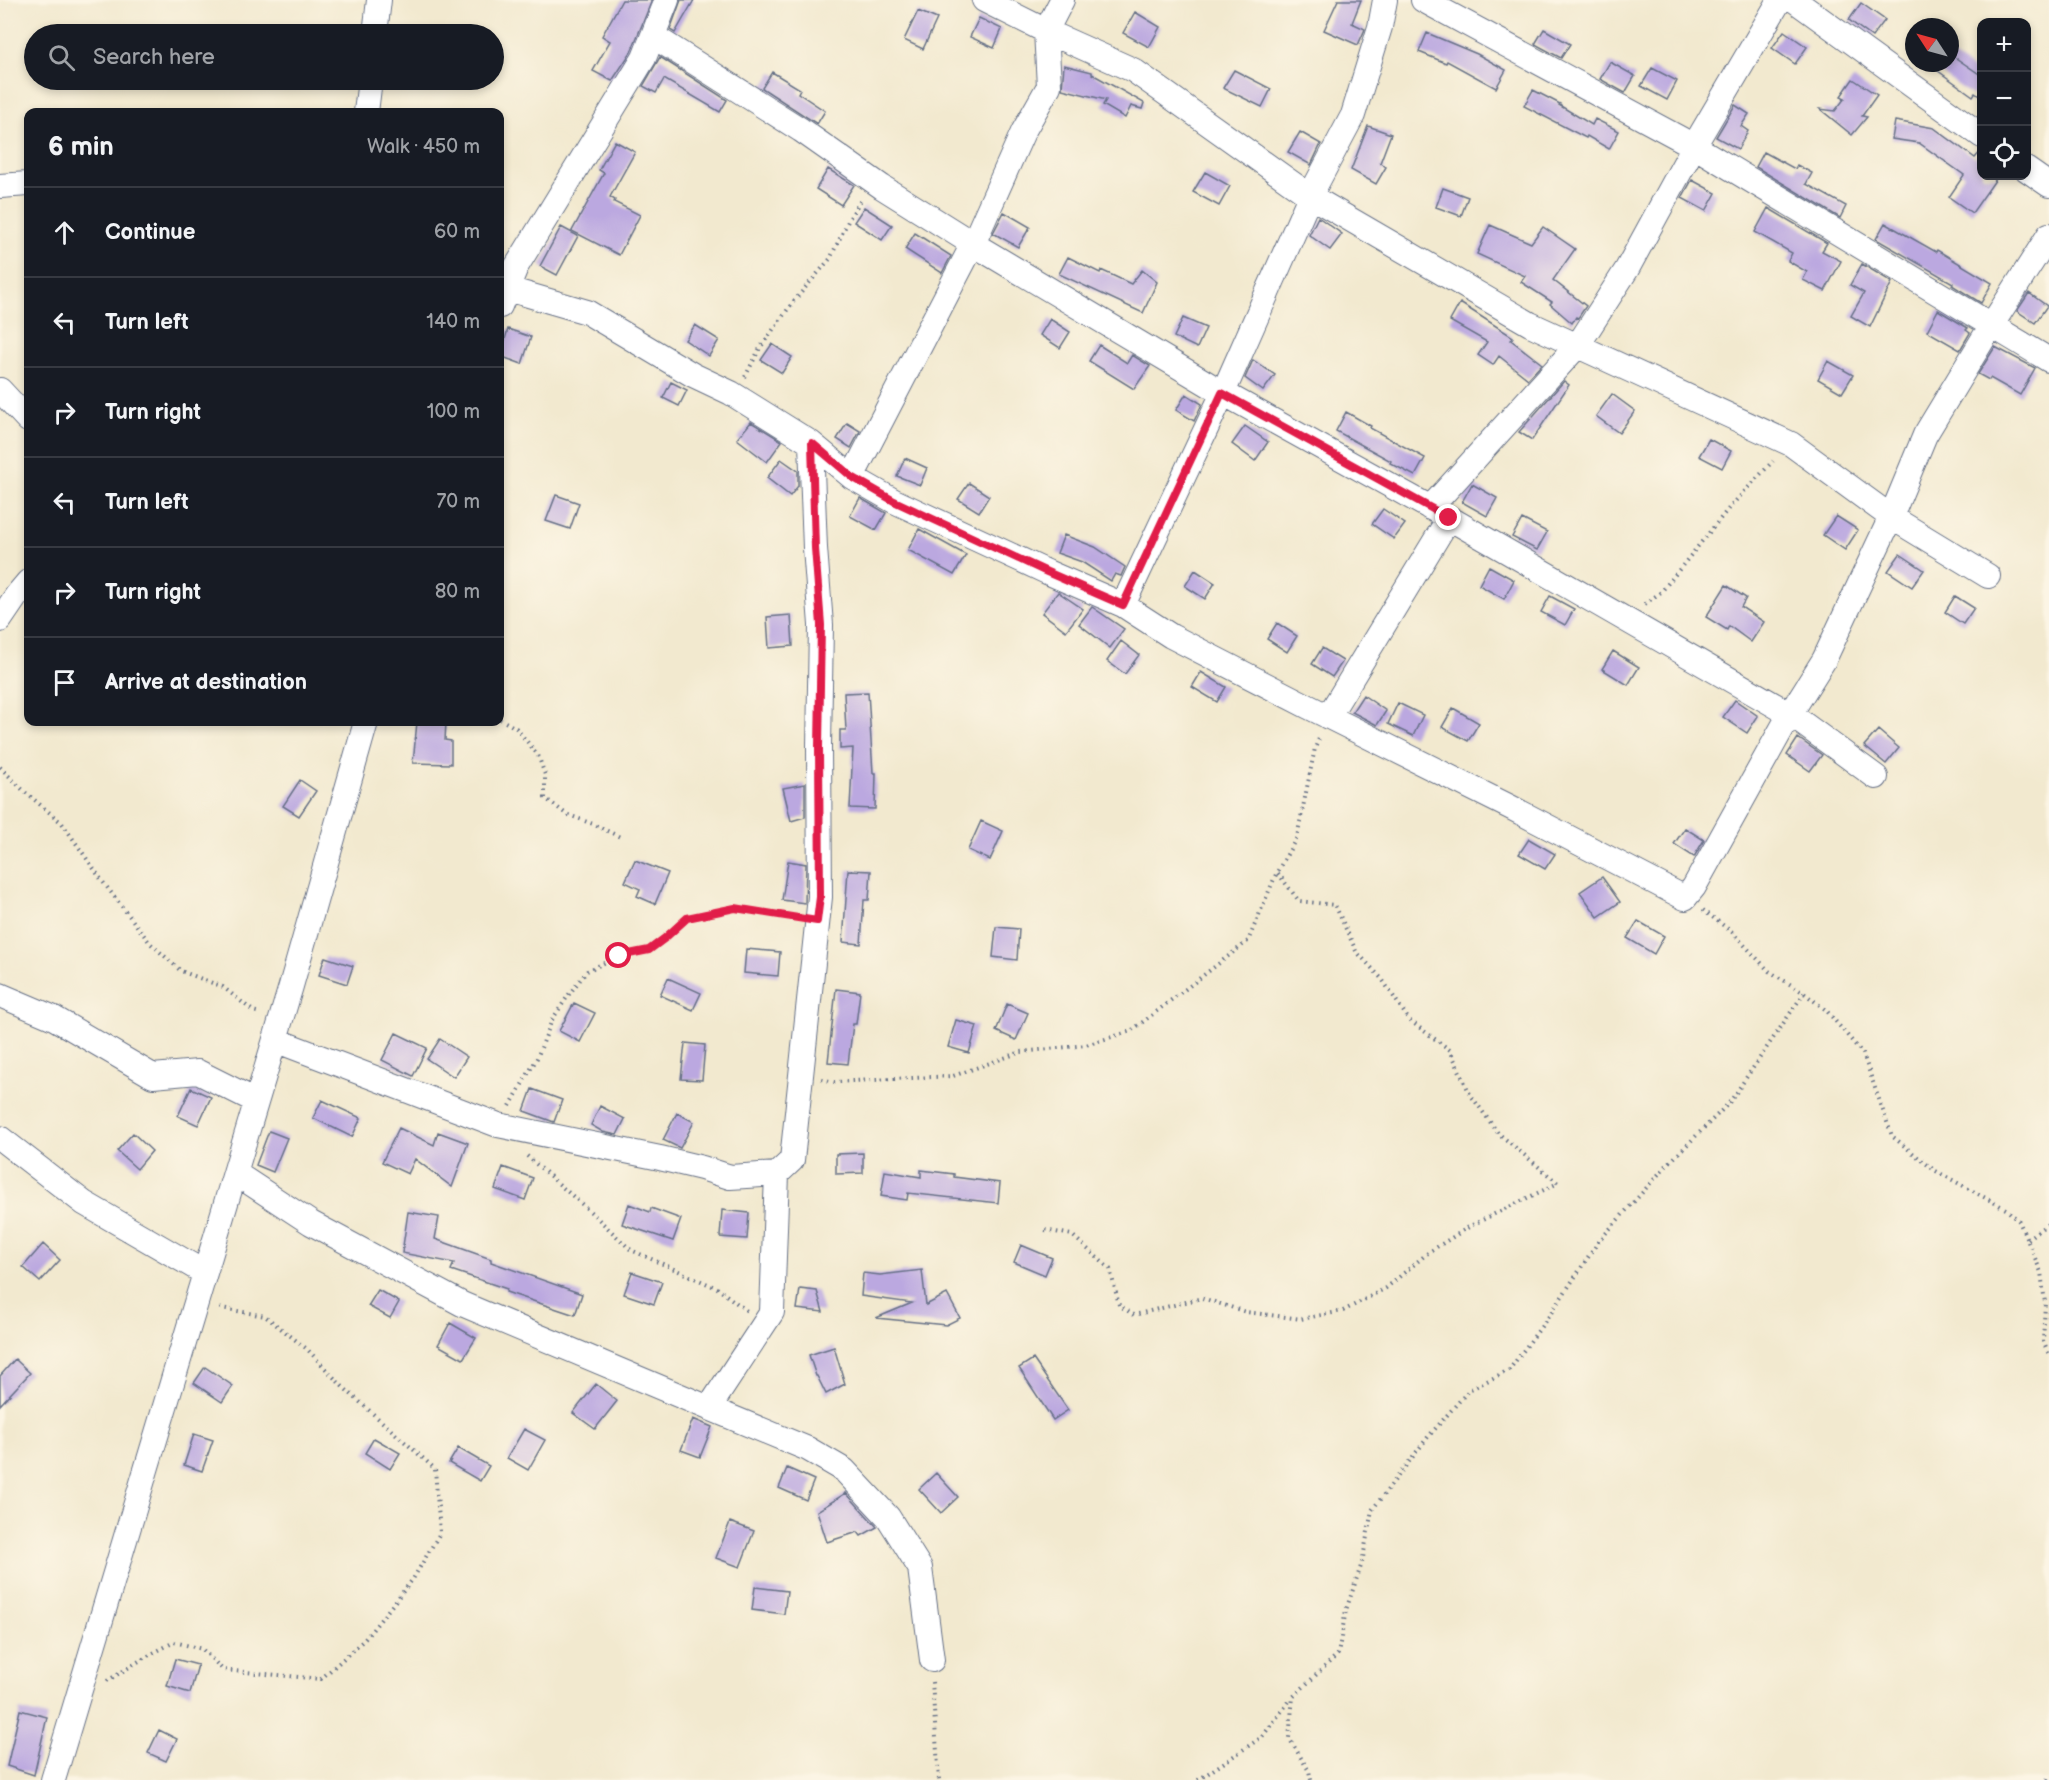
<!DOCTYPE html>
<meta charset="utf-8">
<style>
:root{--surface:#171b24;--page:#242831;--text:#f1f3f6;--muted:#9ea1a6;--line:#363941}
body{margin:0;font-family:"Balsamiq Sans",sans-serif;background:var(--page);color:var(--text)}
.controls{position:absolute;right:18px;top:18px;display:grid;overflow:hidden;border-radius:12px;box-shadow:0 3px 9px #0003}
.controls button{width:54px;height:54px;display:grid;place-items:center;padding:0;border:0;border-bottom:2px solid var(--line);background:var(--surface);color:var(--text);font:30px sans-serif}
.compass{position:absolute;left:1905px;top:18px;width:54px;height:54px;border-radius:50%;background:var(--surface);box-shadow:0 3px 9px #0003;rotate:306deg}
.stop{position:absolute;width:18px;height:18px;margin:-14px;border:4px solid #e11d48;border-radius:50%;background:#fff}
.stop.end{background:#e11d48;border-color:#fff;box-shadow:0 2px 6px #0008}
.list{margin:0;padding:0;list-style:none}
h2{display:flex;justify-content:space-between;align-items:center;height:78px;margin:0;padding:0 24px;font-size:26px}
h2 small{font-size:20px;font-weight:400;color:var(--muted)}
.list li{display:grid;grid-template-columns:39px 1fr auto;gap:18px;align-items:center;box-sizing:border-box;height:90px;padding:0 24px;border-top:2px solid var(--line)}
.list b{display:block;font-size:22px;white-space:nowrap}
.list em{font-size:20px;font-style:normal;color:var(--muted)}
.icon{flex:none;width:33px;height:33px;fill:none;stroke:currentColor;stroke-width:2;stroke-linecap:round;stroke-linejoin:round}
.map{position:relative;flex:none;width:2049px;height:1780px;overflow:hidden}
.search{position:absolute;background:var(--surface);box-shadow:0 3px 9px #0003;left:24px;top:24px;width:480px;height:66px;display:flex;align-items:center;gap:15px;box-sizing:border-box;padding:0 21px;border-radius:33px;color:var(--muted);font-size:22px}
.panel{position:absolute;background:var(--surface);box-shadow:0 3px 9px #0003;left:24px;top:108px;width:480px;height:618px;border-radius:12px}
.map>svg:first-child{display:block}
.building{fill:#bba8e0}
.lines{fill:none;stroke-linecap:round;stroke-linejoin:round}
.street-casing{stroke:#667086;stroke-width:26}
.path{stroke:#667086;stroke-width:4;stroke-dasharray:1.5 4.5;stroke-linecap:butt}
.street{stroke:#fff;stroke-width:24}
.route{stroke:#e11d48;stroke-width:8}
</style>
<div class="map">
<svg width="2049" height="1780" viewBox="0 0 2049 1780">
<rect width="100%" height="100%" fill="#fcf5e5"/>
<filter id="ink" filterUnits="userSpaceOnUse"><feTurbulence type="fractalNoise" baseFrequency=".0167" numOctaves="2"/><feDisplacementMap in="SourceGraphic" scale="12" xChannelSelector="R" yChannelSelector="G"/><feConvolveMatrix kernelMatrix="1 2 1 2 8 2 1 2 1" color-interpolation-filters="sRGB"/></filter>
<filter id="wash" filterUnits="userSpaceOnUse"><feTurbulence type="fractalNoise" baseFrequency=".008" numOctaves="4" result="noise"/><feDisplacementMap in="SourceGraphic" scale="24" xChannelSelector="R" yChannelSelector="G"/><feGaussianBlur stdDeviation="1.35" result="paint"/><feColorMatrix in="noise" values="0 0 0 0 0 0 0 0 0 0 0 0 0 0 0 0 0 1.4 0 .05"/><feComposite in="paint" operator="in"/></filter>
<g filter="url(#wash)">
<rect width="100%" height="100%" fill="#f2e9cf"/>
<g id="blocks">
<path class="building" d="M622,0H652L631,52L612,81L593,71L610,41L602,36Z
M681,0H694L675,33L670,30Z
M1338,0H1361L1352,23L1365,29L1358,45L1324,30Z
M1861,3L1885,20L1872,37L1849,20Z
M918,11L937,19L923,49L904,40Z
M1135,12L1160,27L1149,47L1123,33Z
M979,18L1002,29L994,48L970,37Z
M1544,29L1570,44L1561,58L1535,44Z
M1784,31L1807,47L1795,64L1772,48Z
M1427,33L1477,54L1506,70L1496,88L1447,61L1446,63L1419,52Z
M1950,54L1982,76V98L1975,93L1973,96L1927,63H1950Z
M660,57L727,100L720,112L664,79L656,93L643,86Z
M1610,62L1635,76L1625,93L1600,79Z
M1064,65L1092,72V74L1144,103L1142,109L1131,106L1125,118L1103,105L1106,100L1062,89Z
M1652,68L1677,81L1667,100L1641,86Z
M1234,70L1271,89L1262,107L1223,88Z
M772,72L800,89L798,93L825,111L817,124L762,88Z
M1853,79L1877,95L1862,116L1867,117L1852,135L1820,109L1835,111L1845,98L1841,96Z
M1533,90L1560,104L1559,105L1592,125L1595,119L1619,131L1609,149L1587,136L1586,138L1524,106Z
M1735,105L1749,114L1741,126L1748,131L1738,149L1716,137Z
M1895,121L1934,128L1975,158L1982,150V176H1998L1972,213L1949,197L1964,175L1919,143L1892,139Z
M1368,126L1391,134L1380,163L1386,167L1376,184L1351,170Z
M1300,132L1321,144L1311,165L1288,152Z
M615,141L635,152L610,197L615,200L614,202L640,215L619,255L572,231L604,173L599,170Z
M1764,152L1795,169L1797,165L1812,173L1806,184L1846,206L1840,218L1756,167Z
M828,169L854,185L841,205L816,189Z
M1205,172L1230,186L1219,206L1193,192Z
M1692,180L1716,193L1706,211L1682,198Z
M1443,188L1468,197L1461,216L1436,207Z
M864,207L892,225L882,240L854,222Z
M1768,208L1827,243L1822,251L1841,261L1825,291L1803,280L1807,272L1788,261L1792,253L1755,232Z
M1004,212L1030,227L1018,247L993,233Z
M1318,217L1342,234L1330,250L1309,235Z
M1885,223L1936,252L1937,250L1992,283L1981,303L1952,285L1953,283L1876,239Z
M1490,225L1531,243L1543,227L1575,249L1553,280L1586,306L1578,318L1576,317L1572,323L1550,304L1552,302L1521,282L1525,276L1477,254Z
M561,227L578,236L557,275L540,266Z
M915,233L951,256L942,273L905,249Z
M1068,257L1100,273L1101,270L1131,284L1142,270L1157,282L1143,313L1059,274Z
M1862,264L1892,282L1870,327L1851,316L1864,293L1850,285Z
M2029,293L2047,306L2035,323L2017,311Z
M1460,303L1513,337L1511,340L1542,364L1528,379L1499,356L1493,365L1478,355L1487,342L1450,321Z
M1938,310L1968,328L1966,330L1970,333L1960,350L1927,331Z
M1183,318L1206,328L1197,348L1174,337Z
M1050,319L1070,332L1060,348L1040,335Z
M695,325L719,340L709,356L685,340Z
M508,329L531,337L522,364L500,356Z
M772,344L792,357L782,373L761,360Z
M1099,345L1127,363L1132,355L1150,366L1134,389L1089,361Z
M1995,347L2035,368L2020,395L1990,378L1989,380L1978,374Z
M1253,360L1275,375L1263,391L1245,378Z
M1828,361L1853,375L1842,393L1818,379Z
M1564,381L1569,385L1532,440L1519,432Z
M671,382L687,390L679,406L663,398Z
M1186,394L1202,404L1194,421L1176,410Z
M1612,394L1635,411L1619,433L1596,416Z
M1346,412L1371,426L1370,428L1425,458L1415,476L1390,463L1391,461L1336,431Z
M751,422L782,441L767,462L737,439Z
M847,423L860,431L851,448L837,439Z
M1245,426L1268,442L1255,461L1232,444Z
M1709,439L1731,451L1722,468L1699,456Z
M905,458L927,468L920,485L897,476Z
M781,459L798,471V486L790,496L767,478Z
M969,483L989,496L979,512L958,499Z
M1472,484L1497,498L1487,516L1462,502Z
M556,495L579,503L570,529L546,521Z
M860,498L886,513L876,530L850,516Z
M1383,509L1405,524L1394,539L1372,524Z
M1836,516L1858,530L1845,550L1823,535Z
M1522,519L1547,532L1537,550L1512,537Z
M919,529L966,555L954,575L908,550Z
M1064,535L1095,547L1125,567L1121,576L1115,574L1111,581L1082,562L1057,553Z
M1900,554L1924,570L1912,587L1888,571Z
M1489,566L1514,580L1504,599L1479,585Z
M1195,570L1215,583L1205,599L1185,586Z
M1726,585L1746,598L1741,607L1764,622L1751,642L1729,626L1727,630L1706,617Z
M1058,592L1083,609L1066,631L1042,613Z
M1550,596L1574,609L1565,625L1541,612Z
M1955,596L1974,608L1963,624L1945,612Z
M1092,607L1124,629L1110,648L1079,624Z
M791,615L793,646L769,648L767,617Z
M1277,623L1297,636L1287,652L1267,639Z
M1121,641L1139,655L1125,674L1107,661Z
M1322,648L1343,661L1332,677L1312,664Z
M1613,651L1639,667L1628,685L1602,669Z
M1201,672L1226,687L1217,702L1192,687Z
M868,692L873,773H876L875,809L850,808L853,748L840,749V730H846L844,693Z
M1363,695L1386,711L1377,725L1352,712Z
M1735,700L1758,716L1747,733L1723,717Z
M1398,703L1423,715L1413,736L1388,724Z
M1453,708L1479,723L1468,741L1442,727Z
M417,722H446L445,740L451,741V764L413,763Z
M1878,730L1899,748L1886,764L1864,746Z
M1798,738L1822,755L1810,771L1787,755Z
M300,780L316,791L299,816L283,806Z
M805,784V817L791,821L783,788Z
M981,821L1003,831L990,860L968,850Z
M1685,828L1704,840L1694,857L1674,844Z
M1529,839L1555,854L1545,869L1519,854Z
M635,860L668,873L655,904L637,896L640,889L625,882Z
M788,861L806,864L805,903L782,900Z
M848,870L871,871L869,900H864L861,944L843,942Z
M1602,877L1620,902L1598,917L1580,892Z
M1638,921L1664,936L1654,954L1627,938Z
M996,927L1019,929L1017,960L993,957Z
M746,949L780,952L778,976L744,973Z
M325,957L353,966L347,984L319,975Z
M668,978L701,993L693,1010L660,995Z
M836,989L860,992L856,1024H853L848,1064L828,1062Z
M574,1003L595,1013L580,1042L559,1031Z
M1007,1004L1028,1013L1016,1040L996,1031Z
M956,1020L977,1026L969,1053L948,1047Z
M396,1033L427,1048L413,1076L382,1060Z
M440,1039L467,1057L454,1077L427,1059Z
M685,1043L705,1045L702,1080L681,1079Z
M191,1088L211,1097L198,1125L178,1116Z
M532,1089L562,1100L554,1122L524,1111Z
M322,1100L361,1118L352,1137L313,1118Z
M600,1106L625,1119L617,1135L603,1132L591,1125Z
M677,1113L694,1122L680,1148L663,1140Z
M399,1128L434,1145L438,1132L468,1143L452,1187L415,1159L408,1174L382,1162Z
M269,1131L287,1138L273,1172L256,1165Z
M133,1133L152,1151L137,1169L117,1151Z
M863,1153V1173L836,1174V1154Z
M503,1167L533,1178L525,1200L495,1189Z
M921,1170L954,1174V1177L1000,1183L998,1203L908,1193L907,1200L881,1196L885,1171L921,1177Z
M629,1204L650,1212L651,1208L681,1219L673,1241L622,1224Z
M722,1210L749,1213L747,1239L720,1237Z
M408,1212L439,1217L435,1239L491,1259V1262L582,1294L575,1315L506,1292L507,1289L451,1270L454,1263L402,1253Z
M43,1244L60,1260L40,1282L23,1267Z
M1021,1245L1052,1258L1045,1275L1014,1262Z
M922,1270L926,1305L947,1294L960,1318L946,1325L876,1318L912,1303L861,1296L863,1273L880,1275Z
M632,1272L662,1282L654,1304L624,1294Z
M800,1289L817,1291L823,1312L797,1309Z
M378,1290L399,1302L390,1318L368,1306Z
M450,1323L476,1338L463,1359L438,1345Z
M834,1347L845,1384L826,1394L817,1376H816L809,1355Z
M15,1359L30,1373L0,1405V1376Z
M1033,1359L1068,1410L1053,1420L1019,1368Z
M205,1367L233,1386L222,1402L194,1383Z
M596,1384L617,1401L595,1429L573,1413Z
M693,1419L712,1427L700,1457L681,1450Z
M524,1429L545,1440L528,1470L507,1458Z
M194,1434L213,1440L202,1471L184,1465Z
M374,1438L400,1453L390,1469L365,1453Z
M458,1448L489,1466L480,1481L449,1463Z
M787,1468L814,1480L806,1500L779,1488Z
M936,1473L958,1497L941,1513L919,1489Z
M846,1493L877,1527L861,1536L858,1532L827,1542L817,1511Z
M730,1522L754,1531L740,1567L716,1558Z
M755,1587L787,1591L784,1614L752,1610Z
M175,1659L198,1665L190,1693L167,1686Z
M20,1710L47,1717L34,1775L7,1766Z
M159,1730L177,1739L166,1761L148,1753Z"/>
</g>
</g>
<g filter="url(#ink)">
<use href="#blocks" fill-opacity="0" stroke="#667086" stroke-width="1.5"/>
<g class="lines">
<g class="street-casing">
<path id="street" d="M984,0L1046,31L1133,70L1310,196L1530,324L1791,444L1891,517L1988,576
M1423,0L1694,146L2049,360
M1794,0L1982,136
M375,34L379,0
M653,36L801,130L882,187L973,244L1223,393L1449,518L1790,714L1876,777
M366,112L370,80
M2026,169L2049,185
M0,186L28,184
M508,289L587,312L693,375L731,393L811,443L852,477L894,501L1047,572L1123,605L1171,636L1309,707L1510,807L1685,898L1694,887L1790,714L1824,660L1891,517L1925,435L1991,326L2049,235
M500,306L516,267L644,58L667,0
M0,390L28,420
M852,477L973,244L1023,132L1049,86L1046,31L1062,0
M1430,508L1578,345L1627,269L1694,146L1780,0
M1123,605L1223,393L1310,196L1353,115L1380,27L1385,0
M0,620L17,595L28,582
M1328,717L1449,518
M0,995L54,1018L153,1076L198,1072L256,1101
M275,1040L498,1125L660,1158L702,1168L730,1177L777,1174L792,1160L820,897L819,747L821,625L815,548L811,443
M0,1138L84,1203L205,1273
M235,1173L311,1223L462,1304L709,1408L772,1312L777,1174
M709,1408L808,1449L844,1470L888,1517L920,1568L932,1660
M53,1780L291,986L366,722"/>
</g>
<path class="path" d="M745,377L760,348L793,302L830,259L849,219L862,198
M1645,604L1661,592L1729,508L1773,461
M500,719L516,728L538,755L545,775V798L566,814L593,824L620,837
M0,767L25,792L62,823L103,882L150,943L181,971L223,987L253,1011L261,1013
M1703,910L1732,932L1769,971L1804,993L1826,1010L1863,1054L1892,1136L1934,1170L2006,1209L2019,1221L2041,1272L2045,1303L2043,1341L2049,1355
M822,1079L834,1082L953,1076L1021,1052L1086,1045L1131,1031L1248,941L1277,872L1297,837L1315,748L1320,736
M510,1106L537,1058L552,1020L570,993L587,971L619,956L649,950L665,938L687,918L736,908L796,918
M527,1156L593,1214L631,1250L717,1288L747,1311
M1045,1230L1072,1235L1110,1269L1119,1305L1134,1315L1202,1298L1246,1312L1301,1319L1343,1311L1386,1288L1429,1252L1472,1225L1558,1183L1498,1133L1470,1094L1450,1050L1409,1020L1382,979L1356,951L1335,905L1299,901L1277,872
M2027,1239L2049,1223
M107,1681L144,1658L174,1642L202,1649L223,1670L321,1679L365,1639L413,1579L440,1533L435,1469L342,1386L307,1349L265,1316L216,1307
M932,1682L939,1780
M1198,1780L1262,1737L1291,1699
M1311,1780L1309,1771L1289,1738L1293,1697L1338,1654L1346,1610L1362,1563L1372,1510L1428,1437L1469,1390L1509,1370L1549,1316L1599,1241L1665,1167L1729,1103L1804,993
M2047,1780L2049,1778"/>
<use href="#street" class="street"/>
</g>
</g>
<g class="lines" filter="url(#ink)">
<path class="route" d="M619,956L649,950L665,938L687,918L735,908L817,921L820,897L819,747L821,625L815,548L812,443L852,477L894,501L1047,572L1123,605L1222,393L1449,518"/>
</g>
</svg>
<div class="controls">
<button>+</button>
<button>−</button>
<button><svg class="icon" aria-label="locate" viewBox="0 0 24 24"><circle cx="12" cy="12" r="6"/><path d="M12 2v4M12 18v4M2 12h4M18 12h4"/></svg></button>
</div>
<svg class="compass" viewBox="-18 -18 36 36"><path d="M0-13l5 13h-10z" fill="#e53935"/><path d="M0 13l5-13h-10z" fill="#9ea1a6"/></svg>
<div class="stop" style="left:619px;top:956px"></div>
<div class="stop end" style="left:1449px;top:518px"></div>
<div class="search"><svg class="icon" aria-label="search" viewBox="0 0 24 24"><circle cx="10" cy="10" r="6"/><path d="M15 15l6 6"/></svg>Search here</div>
<section class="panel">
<h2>6 min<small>Walk · 450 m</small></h2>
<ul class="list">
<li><svg class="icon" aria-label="ahead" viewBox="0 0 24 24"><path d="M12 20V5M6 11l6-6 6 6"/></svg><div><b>Continue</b></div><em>60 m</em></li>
<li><svg class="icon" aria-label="left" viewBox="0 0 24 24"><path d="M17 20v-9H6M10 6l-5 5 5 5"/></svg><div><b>Turn left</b></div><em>140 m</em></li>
<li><svg class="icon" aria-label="right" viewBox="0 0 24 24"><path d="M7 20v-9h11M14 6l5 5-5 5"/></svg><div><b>Turn right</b></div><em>100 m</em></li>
<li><svg class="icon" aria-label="left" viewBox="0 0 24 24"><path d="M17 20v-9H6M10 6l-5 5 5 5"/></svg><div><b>Turn left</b></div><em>70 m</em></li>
<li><svg class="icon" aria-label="right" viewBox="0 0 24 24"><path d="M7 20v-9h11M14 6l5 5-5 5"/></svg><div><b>Turn right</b></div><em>80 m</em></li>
<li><svg class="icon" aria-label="arrive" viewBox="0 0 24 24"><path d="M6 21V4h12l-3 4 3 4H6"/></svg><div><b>Arrive at destination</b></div></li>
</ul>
</section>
</div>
